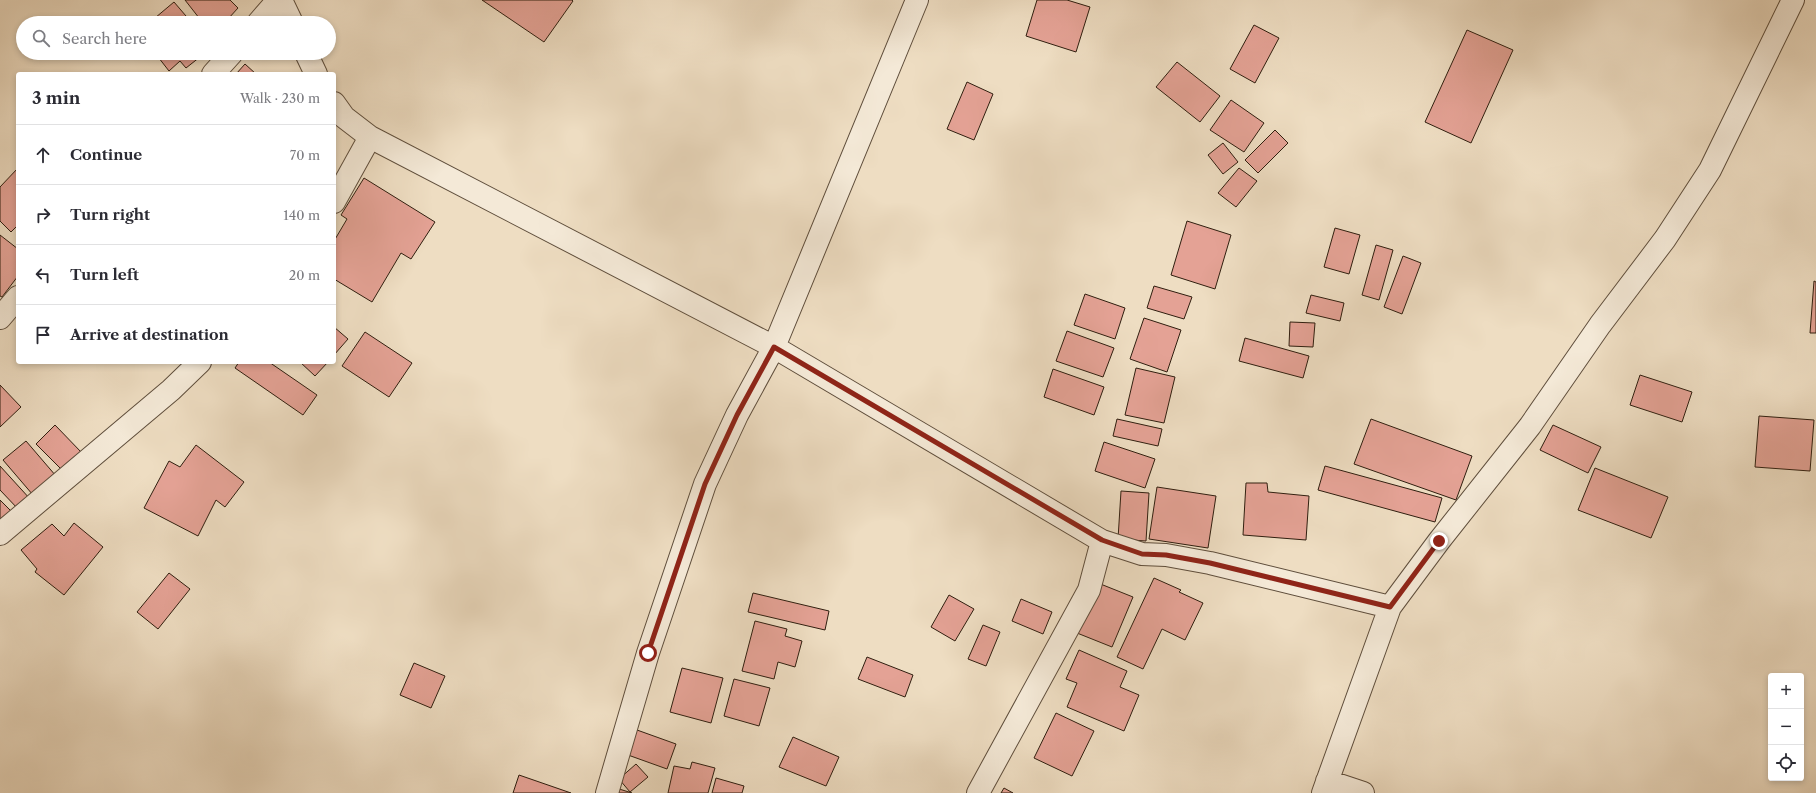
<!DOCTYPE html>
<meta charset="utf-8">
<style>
:root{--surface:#fff;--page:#f7f7f7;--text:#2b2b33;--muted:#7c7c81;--line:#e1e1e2}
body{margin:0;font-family:"Libre Caslon Text",serif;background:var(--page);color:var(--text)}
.controls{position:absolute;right:12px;bottom:12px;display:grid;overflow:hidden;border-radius:4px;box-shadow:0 2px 6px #0003}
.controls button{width:36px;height:36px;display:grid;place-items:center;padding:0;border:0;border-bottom:1px solid var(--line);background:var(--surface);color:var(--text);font:20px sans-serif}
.stop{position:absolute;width:12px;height:12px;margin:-9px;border:3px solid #8f2418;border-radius:50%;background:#fff}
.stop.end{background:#8f2418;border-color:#fff;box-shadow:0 1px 4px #0008}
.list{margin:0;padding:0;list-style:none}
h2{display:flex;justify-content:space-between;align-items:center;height:52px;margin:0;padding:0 16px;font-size:17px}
h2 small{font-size:13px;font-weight:400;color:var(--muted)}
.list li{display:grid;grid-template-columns:26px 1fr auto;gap:12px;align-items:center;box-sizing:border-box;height:60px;padding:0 16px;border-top:1px solid var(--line)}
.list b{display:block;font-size:15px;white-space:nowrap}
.list em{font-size:13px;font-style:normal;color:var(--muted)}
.icon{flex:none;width:22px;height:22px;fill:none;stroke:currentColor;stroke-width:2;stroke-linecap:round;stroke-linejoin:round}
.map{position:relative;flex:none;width:1816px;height:793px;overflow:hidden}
.search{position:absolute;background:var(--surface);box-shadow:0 2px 6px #0003;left:16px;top:16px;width:320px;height:44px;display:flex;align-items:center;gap:10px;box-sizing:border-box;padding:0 14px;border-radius:22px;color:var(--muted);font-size:15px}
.panel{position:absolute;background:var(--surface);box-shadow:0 2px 6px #0003;left:16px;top:72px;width:320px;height:292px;border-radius:4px}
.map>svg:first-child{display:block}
.building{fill:#e4a295;stroke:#2f1e0f}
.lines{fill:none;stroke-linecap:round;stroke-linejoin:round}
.minor-casing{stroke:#5f4e3c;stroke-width:24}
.minor{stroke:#f4e9d7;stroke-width:22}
.route{stroke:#8f2418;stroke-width:5}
</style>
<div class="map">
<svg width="1816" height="793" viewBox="0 0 1816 793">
<rect width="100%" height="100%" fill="#eeddc2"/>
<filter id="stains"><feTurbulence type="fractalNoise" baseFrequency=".005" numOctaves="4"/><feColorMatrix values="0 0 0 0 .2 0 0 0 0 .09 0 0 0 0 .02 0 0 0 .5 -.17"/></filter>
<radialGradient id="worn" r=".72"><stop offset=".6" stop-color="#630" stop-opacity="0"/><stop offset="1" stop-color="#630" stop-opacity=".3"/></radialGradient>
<path class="building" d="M185,0H230L238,8L228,19L231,23H203Z
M482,0H572L573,1L544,42Z
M1037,0H1067L1090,7L1076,52L1026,36Z
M174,2L192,23H149Z
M1254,25L1279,38L1255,83L1230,69Z
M1467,30L1513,50L1471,143L1425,122Z
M155,53H205L186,68L180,61L169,71Z
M1177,62L1220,96L1200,122L1156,87Z
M245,64L256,74H236Z
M967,82L993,94L974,140L947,129Z
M1231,100L1264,123L1244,152L1210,130Z
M1275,130L1288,143L1258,173L1245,160Z
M1223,143L1238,162L1223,174L1208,155Z
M18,168V225L11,232L0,221V187Z
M1239,168L1257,181L1236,207L1218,193Z
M364,178L435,222L411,259L401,253L372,302L334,279V241L347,219L341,215Z
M1187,221L1231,235L1215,289L1171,275Z
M1335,228L1360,235L1349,274L1324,267Z
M0,235L18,249V276L2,297L0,296Z
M1376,245L1393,250L1379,300L1362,295Z
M1403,256L1421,263L1402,314L1384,307Z
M1814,281L1816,282V333H1810Z
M1154,286L1192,297L1184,319L1147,308Z
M1085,294L1125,308L1115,339L1074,325Z
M1311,295L1344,303L1340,321L1306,313Z
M1144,318L1181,330L1167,372L1130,359Z
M1290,322L1315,323L1313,347L1289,346Z
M334,327L348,339L334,355Z
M1067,331L1114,348L1103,377L1056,361Z
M365,332L412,363L389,397L342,366Z
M1245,338L1309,356L1303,378L1239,361Z
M239,362H269L317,395L303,415L235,368Z
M300,362H328L315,376Z
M1136,368L1175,377L1164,423L1125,415Z
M1053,369L1104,387L1094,415L1044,397Z
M1640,375L1692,392L1682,422L1630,405Z
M0,385L21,407L0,427Z
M1759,416L1814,420L1810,471L1755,467Z
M1117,419L1162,429L1158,446L1113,436Z
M1371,419L1472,456L1456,500L1354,464Z
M55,425L82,453L63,471L36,444Z
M1553,425L1601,447L1588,473L1540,450Z
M26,441L56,476L33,495L3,460Z
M1104,442L1155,459L1145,488L1095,471Z
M196,445L244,482L225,507L216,500L198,536L144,508L169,461L180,467Z
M0,466L31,500L19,510L0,490Z
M1325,466L1442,498L1435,522L1318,490Z
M1595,468L1668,497L1651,538L1578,510Z
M1246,483H1267L1268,492L1309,496L1306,540L1243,535Z
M1157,487L1216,496L1208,548L1149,539Z
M1121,491L1149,493L1146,541L1118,539Z
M0,500L14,514L0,529Z
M74,523L103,547L64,595L35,572L37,569L21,550L52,524L64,536Z
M169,573L190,589L158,629L137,612Z
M1154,578L1181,590L1179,592L1203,603L1185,640L1162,629L1143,669L1117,657Z
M1098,583L1133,597L1112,647L1077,633Z
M753,593L829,611L825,630L748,612Z
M949,595L974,609L955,641L931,627Z
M1021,599L1052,612L1043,634L1012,621Z
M755,621L787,629L785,636L802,641L795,667L778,662L774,679L742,671Z
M983,625L1000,632L986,666L968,659Z
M1079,650L1127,671L1120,687L1139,695L1124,731L1067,707L1077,683L1066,679Z
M867,657L913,675L905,697L858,679Z
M414,663L445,676L431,708L400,695Z
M682,668L723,678L711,723L670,712Z
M734,679L770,688L759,726L724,716Z
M1056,713L1094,731L1072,776L1034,758Z
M637,730L676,744L667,769L628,755Z
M793,737L839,757L826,786L779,767Z
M692,762L715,768L708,793H668L674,766L690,769Z
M636,764L648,777L630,792L619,779Z
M519,775L571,793H513Z
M716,778L744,786L742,793H712Z
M616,788L632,793H614Z
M1004,788L1013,793H1001Z"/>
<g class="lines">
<g class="minor-casing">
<path id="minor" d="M281,0L292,23
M258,23L278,0
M306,53L316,74
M213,74L232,53
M334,103L344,117L370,137L774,347L1102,541L1142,554L1166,555L1210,563L1390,607
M334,202L370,137
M0,318L18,297
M0,534L171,390L200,362
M1327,781L1363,793
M607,793L648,653L705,484L737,415L774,347L917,0
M978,793L1089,590L1102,541
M1323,793L1390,607L1439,541L1530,426L1600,325L1665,239L1710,170L1793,0"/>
</g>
<use href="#minor" class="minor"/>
</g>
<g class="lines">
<path class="route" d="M648,653L705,484L737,415L774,347L1102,540L1142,554L1166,555L1210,563L1390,607L1439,541"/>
</g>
<rect width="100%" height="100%" filter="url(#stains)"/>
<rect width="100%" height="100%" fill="url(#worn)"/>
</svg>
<div class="controls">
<button>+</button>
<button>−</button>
<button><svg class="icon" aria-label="locate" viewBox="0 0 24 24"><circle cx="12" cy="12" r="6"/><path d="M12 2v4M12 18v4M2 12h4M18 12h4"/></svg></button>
</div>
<div class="stop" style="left:648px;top:653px"></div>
<div class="stop end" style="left:1439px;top:541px"></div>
<div class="search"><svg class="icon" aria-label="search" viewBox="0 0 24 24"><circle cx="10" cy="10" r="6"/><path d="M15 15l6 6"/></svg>Search here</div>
<section class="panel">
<h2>3 min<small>Walk · 230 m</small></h2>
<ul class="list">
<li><svg class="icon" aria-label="ahead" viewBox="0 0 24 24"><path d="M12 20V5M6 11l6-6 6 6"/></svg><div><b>Continue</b></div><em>70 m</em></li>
<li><svg class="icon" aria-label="right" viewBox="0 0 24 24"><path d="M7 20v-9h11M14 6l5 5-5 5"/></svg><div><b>Turn right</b></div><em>140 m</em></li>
<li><svg class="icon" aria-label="left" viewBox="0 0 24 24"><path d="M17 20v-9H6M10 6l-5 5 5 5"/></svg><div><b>Turn left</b></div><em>20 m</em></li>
<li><svg class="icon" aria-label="arrive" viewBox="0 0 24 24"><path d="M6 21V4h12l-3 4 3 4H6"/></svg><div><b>Arrive at destination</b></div></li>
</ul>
</section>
</div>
